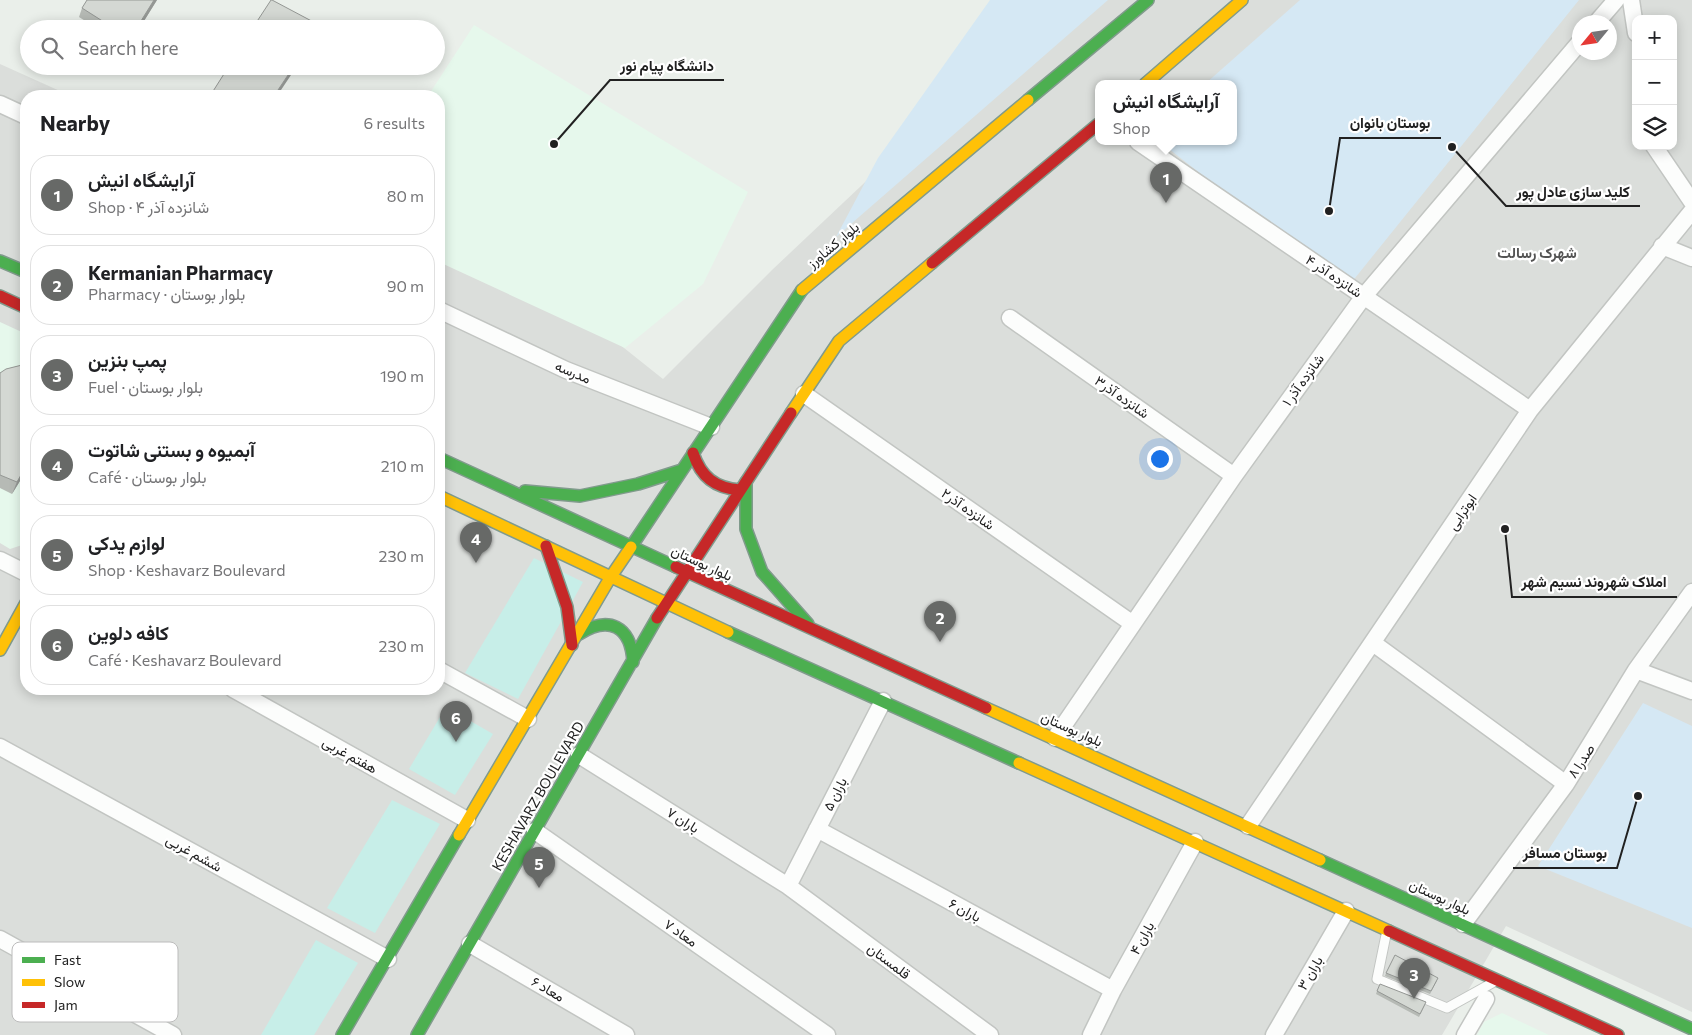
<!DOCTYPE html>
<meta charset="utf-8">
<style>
:root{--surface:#fff;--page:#f6f6f6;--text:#202124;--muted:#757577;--line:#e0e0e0;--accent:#676967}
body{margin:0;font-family:Commissioner,Vazirmatn,sans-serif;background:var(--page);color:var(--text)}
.controls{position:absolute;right:15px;top:15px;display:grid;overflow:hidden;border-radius:10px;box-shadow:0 2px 12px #0003}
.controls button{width:45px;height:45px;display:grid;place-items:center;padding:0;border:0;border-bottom:1px solid var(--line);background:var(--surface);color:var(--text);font:25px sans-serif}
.compass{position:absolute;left:1572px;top:15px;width:45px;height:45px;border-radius:50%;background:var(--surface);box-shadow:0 2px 12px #0003;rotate:241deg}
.you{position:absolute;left:1159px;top:458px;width:18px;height:18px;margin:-12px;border:4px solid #fff;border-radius:50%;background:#1a73e8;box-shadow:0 0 0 8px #1a73e833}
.badge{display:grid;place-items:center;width:32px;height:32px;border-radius:50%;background:var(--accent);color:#fff;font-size:16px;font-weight:700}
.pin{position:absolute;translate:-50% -41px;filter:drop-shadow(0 1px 2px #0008)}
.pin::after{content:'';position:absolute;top:26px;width:18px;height:15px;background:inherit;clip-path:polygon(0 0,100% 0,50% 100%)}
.popup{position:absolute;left:1095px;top:80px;width:142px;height:65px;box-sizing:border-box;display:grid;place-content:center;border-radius:10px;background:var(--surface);filter:drop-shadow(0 1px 4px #0005);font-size:16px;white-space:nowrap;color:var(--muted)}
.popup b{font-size:19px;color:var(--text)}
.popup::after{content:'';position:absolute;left:50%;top:100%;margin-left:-10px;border:10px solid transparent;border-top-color:var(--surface)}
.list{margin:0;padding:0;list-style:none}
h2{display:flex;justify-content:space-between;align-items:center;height:65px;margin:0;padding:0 20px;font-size:21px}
h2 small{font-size:16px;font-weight:400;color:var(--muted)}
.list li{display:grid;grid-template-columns:32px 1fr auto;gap:15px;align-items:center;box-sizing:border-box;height:80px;margin:0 10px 10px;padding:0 10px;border:1px solid var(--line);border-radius:20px}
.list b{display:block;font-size:19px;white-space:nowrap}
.list p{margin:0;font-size:16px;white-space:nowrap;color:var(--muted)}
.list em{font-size:16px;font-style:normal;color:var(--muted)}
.icon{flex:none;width:28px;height:28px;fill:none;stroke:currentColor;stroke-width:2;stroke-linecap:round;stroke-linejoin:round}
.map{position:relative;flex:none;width:1692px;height:1035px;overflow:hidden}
.search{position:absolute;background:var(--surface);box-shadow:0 2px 12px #0003;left:20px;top:20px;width:425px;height:55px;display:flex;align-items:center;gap:12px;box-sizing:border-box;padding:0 18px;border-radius:28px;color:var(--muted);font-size:19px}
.panel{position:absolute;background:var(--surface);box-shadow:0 2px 12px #0003;left:20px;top:90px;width:425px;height:605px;border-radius:20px}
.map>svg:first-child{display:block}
.residential{fill:#dbdedb;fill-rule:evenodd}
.education{fill:#e6f8ec}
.grass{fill:#c7eee8}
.park{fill:#d5e8f4}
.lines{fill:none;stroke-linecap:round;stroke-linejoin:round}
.lane-casing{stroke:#c2c5c2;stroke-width:11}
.street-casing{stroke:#c2c5c2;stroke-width:19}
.fast-casing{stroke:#809b8c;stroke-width:14}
.slow-casing{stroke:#809b8c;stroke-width:14}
.jam-casing{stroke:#809b8c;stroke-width:14}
.lane{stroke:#fcfdfc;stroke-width:9}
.street{stroke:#fcfdfc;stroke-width:16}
.fast{stroke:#4caf50;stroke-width:11}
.slow{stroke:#ffc107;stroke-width:11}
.jam{stroke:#c62828;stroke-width:11}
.wall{fill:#b6bab5}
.shaded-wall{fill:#949794}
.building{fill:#d4d8d3;stroke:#949794}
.labels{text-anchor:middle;stroke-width:4.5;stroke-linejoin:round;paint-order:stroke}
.street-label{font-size:14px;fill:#212121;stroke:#fff}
.neighbourhood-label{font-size:15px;font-weight:bold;fill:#545454;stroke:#fff}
.key{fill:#fff;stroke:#bcbcbc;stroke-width:1}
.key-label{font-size:14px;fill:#212121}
.leader{fill:none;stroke:#212121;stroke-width:2}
.callout-dot{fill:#212121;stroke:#fff;stroke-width:2}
.callout-label{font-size:15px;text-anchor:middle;font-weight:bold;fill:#212121;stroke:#fff;stroke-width:4.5;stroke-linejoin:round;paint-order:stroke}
</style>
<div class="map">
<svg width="1692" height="1035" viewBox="0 0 1692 1035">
<rect width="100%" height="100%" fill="#eaefea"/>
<path class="residential" d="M1058,0H1692V1012L1506,926L1442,1035H0V64L71,96H26V689H439V261L614,340L663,379L772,270ZM1636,19H1673V146H1636ZM1580,22H1610V52H1580ZM1098,84H1234V142H1098Z"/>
<path class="education" d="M474,25L748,192L703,284L625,348L439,262V96H428Z
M0,322L26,334V541L25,544L10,549L0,543Z
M1502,1013L1549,1035H1477L1484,1022Z"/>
<path class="grass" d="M534,558L583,582L518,699L465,673Z
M446,707L493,734L455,795L409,769Z
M392,800L440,824L375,933L327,908Z
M316,940L358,963L314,1035H261Z"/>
<path class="park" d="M990,0H1108L836,237L878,158Z
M1300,0H1579L1347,288L1160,142H1234V84H1205Z
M1643,703L1692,726V928L1538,866Z"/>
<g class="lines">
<g class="lane-casing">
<path id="lane" d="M1387,930L1377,979L1447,1008L1494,982"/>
</g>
<g class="street-casing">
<path id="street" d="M1631,0L1636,33
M1597,22L1616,0
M0,104L26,116
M1138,142L1530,410
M1654,146L1692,202
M1662,246L1692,258
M439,310L566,370L711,427
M1010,318L1234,476
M804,394L1133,624
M0,560L26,573
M1373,643L1566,784
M439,670L528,719
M1636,670L1692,691
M233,689L467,820
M1055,738L1234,476L1364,296L1580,42
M0,747L388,959
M579,755L788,886L990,1035
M1248,826L1530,410L1692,211
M817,829L1113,990
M535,831L827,1035
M788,886L883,701
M1463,924L1566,784L1636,670L1692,592
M0,939L173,1035
M470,944L626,1035
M1091,1035L1113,990L1195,842
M1274,1035L1346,911
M1465,1035L1486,999"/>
</g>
<g class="fast-casing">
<path id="fast" d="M1028,100L1148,0
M0,261L26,272
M439,458L676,567
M746,482V529L762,572L808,624
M525,491L580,496L638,484L682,470
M631,547L802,290
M728,632L1019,763
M579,634C609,615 631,626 633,662
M1320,860L1692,1029
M342,1035L459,835
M417,1035L657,618"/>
</g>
<g class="slow-casing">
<path id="slow" d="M1145,84L1242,0
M802,290L1028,100
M791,413L839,341L932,263
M439,496L728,632
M0,650L26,603
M986,708L1320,860
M1019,763L1389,931
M459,835L610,578L631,547"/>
</g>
<g class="jam-casing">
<path id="jam" d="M932,263L1098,124
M0,296L26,308
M693,453C701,477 715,488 740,490
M546,546L567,607L572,645
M676,567L986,708
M657,618L791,413
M1389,931L1618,1035"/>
</g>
<use href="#lane" class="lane"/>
<use href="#street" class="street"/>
<use href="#fast" class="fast"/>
<use href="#slow" class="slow"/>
<use href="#jam" class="jam"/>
</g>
<path class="wall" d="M157,0L139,29H98L79,17L82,8Z
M26,364V478L23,476L12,494L0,488V373Z
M1386,973L1437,981L1430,994L1385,976Z
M1377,991L1425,1005L1419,1017L1376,994Z"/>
<path class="shaded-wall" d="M154,0H157L139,29H136Z
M294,66H297L277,96H274Z
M26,466L23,476L12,494L17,482Z"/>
<path class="building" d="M87,0H154L136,29H115L82,8Z
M271,0H272L321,26L319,29H252Z
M229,66H294L274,96H210Z
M26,364V466L17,482L0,475V373L6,369Z
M1395,955L1438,978L1431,991L1386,973Z
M1380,984L1426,1002L1420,1014L1377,991Z"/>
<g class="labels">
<g class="street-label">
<text transform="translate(833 245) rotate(-40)" y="5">بلوار کشاورز</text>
<text transform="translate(1334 276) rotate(34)" y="5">شانزده آذر ۴</text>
<text transform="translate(573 372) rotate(23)" y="5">مدرسه</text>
<text transform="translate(1303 380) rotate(-54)" y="5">شانزده آذر ۱</text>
<text transform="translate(1122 397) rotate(35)" y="5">شانزده آذر۳</text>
<text transform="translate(968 509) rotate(35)" y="5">شانزده آذر۲</text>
<text transform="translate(1462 512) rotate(-56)" y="5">ابوترابی</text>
<text transform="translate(702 563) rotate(25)" y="5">بلوار بوستان</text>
<text transform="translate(1072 729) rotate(24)" y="5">بلوار بوستان</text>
<text transform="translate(350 755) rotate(29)" y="5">هفتم غربی</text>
<text transform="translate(1581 761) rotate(-57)" y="5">صدرا ۸</text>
<text transform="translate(835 794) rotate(-63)" y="5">باران ۵</text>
<text transform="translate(538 796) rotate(-60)" y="5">KESHAVARZ BOULEVARD</text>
<text transform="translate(683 820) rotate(32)" y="5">باران ۷</text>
<text transform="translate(194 853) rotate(29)" y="5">ششم غربی</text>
<text transform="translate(1440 897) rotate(25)" y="5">بلوار بوستان</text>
<text transform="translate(965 910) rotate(28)" y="5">باران ۶</text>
<text transform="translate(681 933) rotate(35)" y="5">معاد ۷</text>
<text transform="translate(1142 938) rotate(-61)" y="5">باران ۴</text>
<text transform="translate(889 961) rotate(37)" y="5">قلمستان</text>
<text transform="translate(1310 973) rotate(-60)" y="5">باران ۳</text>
<text transform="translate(548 989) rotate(30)" y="5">معاد ۶</text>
</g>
<g class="neighbourhood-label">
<text x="1537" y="258">شهرک رسالت</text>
</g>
</g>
<rect x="12" y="942" width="166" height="80" rx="8" class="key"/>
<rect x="22" y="957" width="23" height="6" fill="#4caf50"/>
<rect x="22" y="979" width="23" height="7" fill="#ffc107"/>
<rect x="22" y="1002" width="23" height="6" fill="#c62828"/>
<g class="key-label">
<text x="54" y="965">Fast</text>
<text x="54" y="987">Slow</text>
<text x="54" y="1010">Jam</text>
</g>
<path class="leader" d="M554 144L610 80H724M1329 211L1340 138H1441M1452 147L1506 206H1640M1505 529L1512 597H1677M1638 796L1617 868H1513"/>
<g class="callout-dot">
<circle cx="554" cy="144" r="5"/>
<circle cx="1329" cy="211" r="5"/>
<circle cx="1452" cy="147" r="5"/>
<circle cx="1505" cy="529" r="5"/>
<circle cx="1638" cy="796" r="5"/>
</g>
<g class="callout-label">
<text x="667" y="71">دانشگاه پیام نور</text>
<text x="1390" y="128">بوستان بانوان</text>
<text x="1573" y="197">کلید سازی عادل پور</text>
<text x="1594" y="587">املاک شهروند نسیم شهر</text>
<text x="1565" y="858">بوستان مسافر</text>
</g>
</svg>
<div class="controls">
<button>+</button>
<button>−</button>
<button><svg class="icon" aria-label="layers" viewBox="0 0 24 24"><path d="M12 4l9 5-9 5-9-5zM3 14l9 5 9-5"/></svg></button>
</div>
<svg class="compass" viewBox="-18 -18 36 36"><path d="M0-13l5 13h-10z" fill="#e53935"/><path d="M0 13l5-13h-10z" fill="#757577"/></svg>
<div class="you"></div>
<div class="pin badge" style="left:1166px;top:203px">1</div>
<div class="popup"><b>آرایشگاه انیش</b>Shop</div>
<div class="pin badge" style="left:940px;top:642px">2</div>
<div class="pin badge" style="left:1414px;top:999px">3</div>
<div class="pin badge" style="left:476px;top:563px">4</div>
<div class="pin badge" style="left:539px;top:888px">5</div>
<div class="pin badge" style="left:456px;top:742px">6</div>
<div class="search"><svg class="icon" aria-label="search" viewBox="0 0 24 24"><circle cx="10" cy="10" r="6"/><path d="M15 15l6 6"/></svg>Search here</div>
<section class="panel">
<h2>Nearby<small>6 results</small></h2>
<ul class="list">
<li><span class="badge">1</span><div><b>آرایشگاه انیش</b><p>Shop · شانزده آذر ۴</p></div><em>80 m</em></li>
<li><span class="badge">2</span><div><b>Kermanian Pharmacy</b><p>Pharmacy · بلوار بوستان</p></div><em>90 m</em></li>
<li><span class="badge">3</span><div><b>پمپ بنزین</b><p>Fuel · بلوار بوستان</p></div><em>190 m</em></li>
<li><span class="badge">4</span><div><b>آبمیوه و بستنی شاتوت</b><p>Café · بلوار بوستان</p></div><em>210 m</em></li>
<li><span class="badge">5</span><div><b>لوازم یدکی</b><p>Shop · Keshavarz Boulevard</p></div><em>230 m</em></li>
<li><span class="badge">6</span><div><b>کافه دلوین</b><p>Café · Keshavarz Boulevard</p></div><em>230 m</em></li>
</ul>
</section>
</div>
